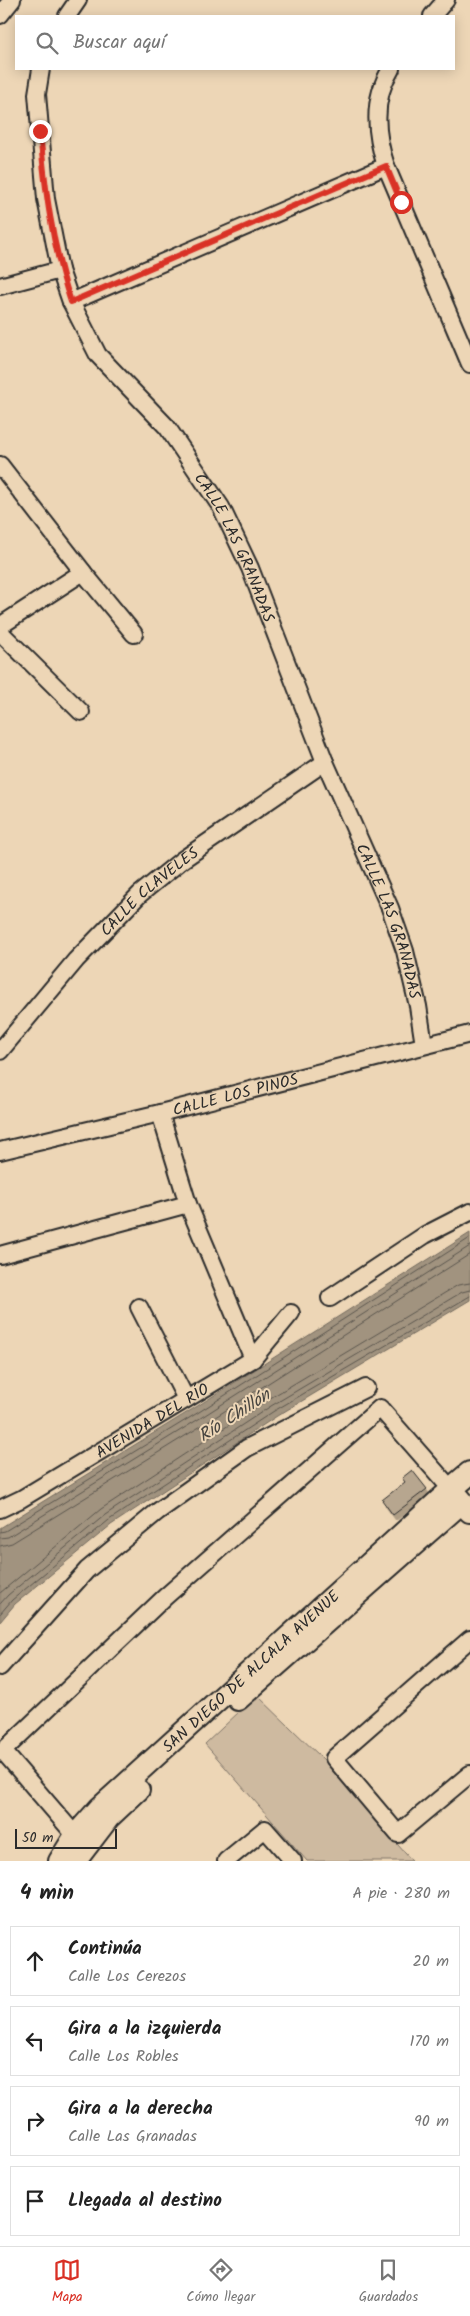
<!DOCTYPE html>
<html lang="es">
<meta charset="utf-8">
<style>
:root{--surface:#fff;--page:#f2f2f2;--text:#222;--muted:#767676;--line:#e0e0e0;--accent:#d93025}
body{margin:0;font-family:Kalam,sans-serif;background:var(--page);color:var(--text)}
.scale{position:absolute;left:15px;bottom:12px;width:102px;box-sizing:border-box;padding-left:5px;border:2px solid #2b2b2b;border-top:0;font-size:14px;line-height:18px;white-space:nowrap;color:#2b2b2b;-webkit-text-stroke:4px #edd6b6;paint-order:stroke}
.stop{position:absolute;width:15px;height:15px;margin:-11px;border:4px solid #d93025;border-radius:50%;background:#fff}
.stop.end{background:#d93025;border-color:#fff;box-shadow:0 1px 5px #0008}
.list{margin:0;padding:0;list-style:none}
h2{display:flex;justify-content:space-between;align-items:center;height:65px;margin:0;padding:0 20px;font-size:21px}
h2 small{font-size:16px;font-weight:400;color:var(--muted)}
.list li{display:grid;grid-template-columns:32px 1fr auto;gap:15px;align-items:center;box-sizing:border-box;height:70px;margin:0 10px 10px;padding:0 10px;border:1px solid var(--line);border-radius:0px}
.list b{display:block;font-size:19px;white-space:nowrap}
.list p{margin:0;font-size:16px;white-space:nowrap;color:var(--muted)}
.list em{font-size:16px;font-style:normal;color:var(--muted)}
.icon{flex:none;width:28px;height:28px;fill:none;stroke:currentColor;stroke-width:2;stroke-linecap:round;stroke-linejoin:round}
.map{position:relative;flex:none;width:470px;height:1861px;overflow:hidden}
.search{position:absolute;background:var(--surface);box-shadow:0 2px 12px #0003;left:15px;right:15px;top:15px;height:55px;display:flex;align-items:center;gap:12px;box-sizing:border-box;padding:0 18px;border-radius:0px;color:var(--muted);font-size:19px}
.sheet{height:385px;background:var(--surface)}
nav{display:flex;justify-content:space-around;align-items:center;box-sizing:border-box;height:70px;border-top:1px solid var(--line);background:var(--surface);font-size:14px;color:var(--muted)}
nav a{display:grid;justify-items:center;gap:2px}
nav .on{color:var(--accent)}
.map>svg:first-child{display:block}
.green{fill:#cebaa0;stroke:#7c7266}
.water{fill:#a1937f;stroke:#72695d}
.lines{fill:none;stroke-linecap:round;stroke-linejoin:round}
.shore{stroke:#5a554d;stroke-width:1}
.building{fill:#b7a68f;stroke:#2b2b2b;filter:url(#shadow)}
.minor-casing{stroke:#2b2b2b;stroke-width:20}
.tertiary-casing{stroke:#2b2b2b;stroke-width:24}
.secondary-casing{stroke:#2b2b2b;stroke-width:26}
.minor{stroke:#edd6b6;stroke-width:16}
.tertiary{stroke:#edd6b6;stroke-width:20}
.secondary{stroke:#edd6b6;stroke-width:22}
.route{stroke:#d93025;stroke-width:6}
.labels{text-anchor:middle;stroke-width:4;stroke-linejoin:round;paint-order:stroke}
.street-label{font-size:16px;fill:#2b2b2b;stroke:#edd6b6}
.water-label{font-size:18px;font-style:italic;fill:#484540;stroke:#edd6b6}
</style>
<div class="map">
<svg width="470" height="1861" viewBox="0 0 470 1861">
<defs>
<filter id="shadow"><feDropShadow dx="3" dy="5.5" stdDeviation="0" flood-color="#0004"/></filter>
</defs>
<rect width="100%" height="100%" fill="#edd6b6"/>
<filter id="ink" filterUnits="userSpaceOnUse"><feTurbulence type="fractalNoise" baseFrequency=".02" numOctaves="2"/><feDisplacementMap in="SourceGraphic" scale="10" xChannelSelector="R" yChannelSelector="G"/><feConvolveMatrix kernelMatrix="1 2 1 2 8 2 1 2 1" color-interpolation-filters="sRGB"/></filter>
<g filter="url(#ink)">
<path class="green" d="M257,1695L323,1759L412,1861H307L205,1744Z"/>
<path class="water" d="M470,1233V1300L277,1416L111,1525L15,1604L0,1622V1528L196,1407Z"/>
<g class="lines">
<path class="shore" d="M0,1532L5,1531L199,1412L470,1238
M0,1538L8,1537L202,1417L470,1246
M0,1546L12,1543L206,1423L470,1254
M0,1593L101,1509L267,1400L458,1285L470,1283
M0,1604L8,1595L105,1515L271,1406L462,1292L470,1290
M0,1614L12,1600L109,1520L274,1411L470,1296"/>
</g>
<path class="building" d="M412,1470L427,1489L393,1515L382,1500L405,1482L402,1478Z"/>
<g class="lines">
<g class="minor-casing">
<g id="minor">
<path d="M0,15L12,0"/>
<path d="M67,16L78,0"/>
<path d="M432,16L446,0"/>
<path id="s1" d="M41,69L37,94L46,199L60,270L71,302L98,355L167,427L221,507L250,568L325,762L390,908L405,951L418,1006L424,1045"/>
<path d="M391,69C372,99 375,133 386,166L470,364"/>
<path d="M0,286L60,270"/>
<path d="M71,302L386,166"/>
<path d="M0,465L83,572L134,634"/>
<path d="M0,626L83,572"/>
<path d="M0,632L81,712"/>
<path id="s2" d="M0,1051L76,960L140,894L182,860L325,762"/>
<path d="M160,1113L188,1204L253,1359"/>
<path id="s3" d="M0,1151L160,1113L470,1034"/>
<path d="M0,1255L188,1204"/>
<path d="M330,1298L425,1235L470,1212"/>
<path d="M139,1307L186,1399"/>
<path id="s4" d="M0,1509L21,1499L253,1359L291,1313"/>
<path d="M470,1639L334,1758L398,1834L470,1774"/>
<path d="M0,1667L87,1570L157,1512L247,1448L366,1388"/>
<path d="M75,1835L3,1751L165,1597L380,1408L451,1489"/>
<path d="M226,1861L265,1829L293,1861"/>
</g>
</g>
<g class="tertiary-casing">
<g id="tertiary">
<path d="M238,1700L463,1502"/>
<path id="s5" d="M59,1861L75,1835L99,1808L451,1489"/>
<path d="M76,1861L109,1818L139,1790"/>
</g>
</g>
<g class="secondary-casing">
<path id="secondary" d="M470,1473L451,1489L470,1511"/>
</g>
<use href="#minor" class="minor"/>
<use href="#tertiary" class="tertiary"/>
<use href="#secondary" class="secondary"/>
</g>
</g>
<g class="lines" filter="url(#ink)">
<path class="route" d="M40,131C45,189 52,246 71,302L386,166L401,202"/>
</g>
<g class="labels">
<g class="street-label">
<text dy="6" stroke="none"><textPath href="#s1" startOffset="535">CALLE LAS GRANADAS</textPath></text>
<text dy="6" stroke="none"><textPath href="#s2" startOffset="219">CALLE CLAVELES</textPath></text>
<text dy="6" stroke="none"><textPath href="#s1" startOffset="940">CALLE LAS GRANADAS</textPath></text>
<text dy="6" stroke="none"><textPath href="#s3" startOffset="242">CALLE LOS PINOS</textPath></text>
<text dy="6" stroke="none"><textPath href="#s4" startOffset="176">AVENIDA DEL RÍO</textPath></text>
<text dy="6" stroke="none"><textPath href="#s5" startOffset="271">SAN DIEGO DE ALCALA AVENUE</textPath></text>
</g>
<g class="water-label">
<text transform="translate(234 1415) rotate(-33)" y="6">Río Chillón</text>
</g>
</g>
</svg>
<div class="scale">50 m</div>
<div class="stop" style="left:401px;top:202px"></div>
<div class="stop end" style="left:40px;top:131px"></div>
<div class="search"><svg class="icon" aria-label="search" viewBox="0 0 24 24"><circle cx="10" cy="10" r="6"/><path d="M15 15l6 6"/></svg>Buscar aquí</div>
</div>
<section class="sheet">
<h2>4 min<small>A pie · 280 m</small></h2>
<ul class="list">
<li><svg class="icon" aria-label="ahead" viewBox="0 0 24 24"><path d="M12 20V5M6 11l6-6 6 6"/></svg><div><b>Continúa</b><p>Calle Los Cerezos</p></div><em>20 m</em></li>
<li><svg class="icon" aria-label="left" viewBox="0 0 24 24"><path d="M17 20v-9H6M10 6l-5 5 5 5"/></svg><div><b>Gira a la izquierda</b><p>Calle Los Robles</p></div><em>170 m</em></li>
<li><svg class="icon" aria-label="right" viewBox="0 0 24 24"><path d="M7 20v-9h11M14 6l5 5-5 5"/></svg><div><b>Gira a la derecha</b><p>Calle Las Granadas</p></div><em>90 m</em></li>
<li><svg class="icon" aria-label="arrive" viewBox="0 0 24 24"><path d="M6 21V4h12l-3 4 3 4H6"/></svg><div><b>Llegada al destino</b></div></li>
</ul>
</section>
<nav>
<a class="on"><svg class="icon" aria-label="map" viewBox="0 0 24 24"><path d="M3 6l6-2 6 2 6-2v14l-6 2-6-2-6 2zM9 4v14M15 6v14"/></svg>Mapa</a>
<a><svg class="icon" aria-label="directions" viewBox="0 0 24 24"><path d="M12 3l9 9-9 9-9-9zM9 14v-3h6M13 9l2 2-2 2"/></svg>Cómo llegar</a>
<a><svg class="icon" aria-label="saved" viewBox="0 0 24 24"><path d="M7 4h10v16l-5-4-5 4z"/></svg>Guardados</a>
</nav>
